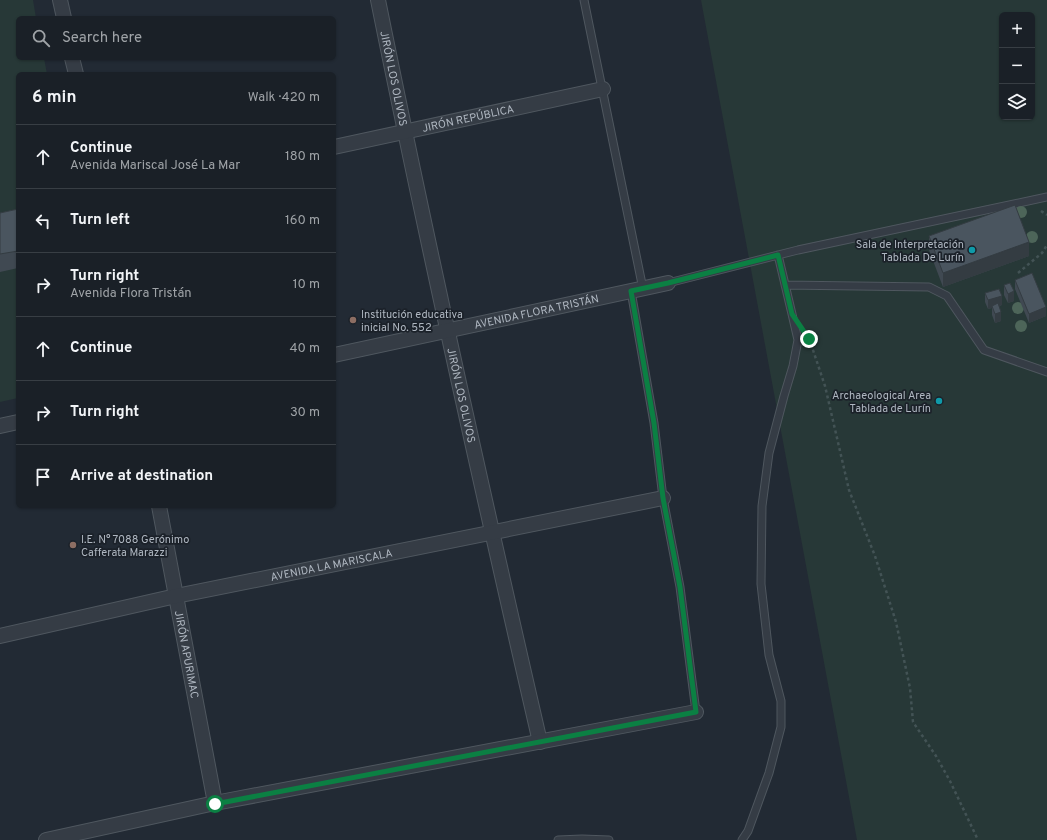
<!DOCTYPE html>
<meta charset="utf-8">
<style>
:root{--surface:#1a2027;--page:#23282f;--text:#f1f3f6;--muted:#9fa3a7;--line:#383e44}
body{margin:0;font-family:Overpass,sans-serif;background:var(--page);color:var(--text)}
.controls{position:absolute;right:12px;top:12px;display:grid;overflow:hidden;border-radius:6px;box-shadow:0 1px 3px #0004}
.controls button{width:36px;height:36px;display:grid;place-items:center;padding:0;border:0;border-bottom:1px solid var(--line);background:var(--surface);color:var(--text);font:20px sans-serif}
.stop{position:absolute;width:12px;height:12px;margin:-9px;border:3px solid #0b8043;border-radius:50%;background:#fff}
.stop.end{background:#0b8043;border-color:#fff;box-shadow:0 1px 4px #0008}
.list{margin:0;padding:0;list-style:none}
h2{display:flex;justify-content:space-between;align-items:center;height:52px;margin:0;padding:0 16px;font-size:17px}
h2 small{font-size:13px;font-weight:400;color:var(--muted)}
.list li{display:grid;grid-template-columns:26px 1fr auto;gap:12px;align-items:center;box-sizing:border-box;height:64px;padding:0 16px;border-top:1px solid var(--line)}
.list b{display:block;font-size:15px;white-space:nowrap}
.list p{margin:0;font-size:13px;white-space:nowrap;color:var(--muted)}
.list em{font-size:13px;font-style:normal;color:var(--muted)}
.icon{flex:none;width:22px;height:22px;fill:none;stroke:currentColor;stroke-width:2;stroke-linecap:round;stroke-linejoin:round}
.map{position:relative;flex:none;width:1047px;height:840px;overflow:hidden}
.search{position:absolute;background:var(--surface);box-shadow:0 1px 3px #0004;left:16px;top:16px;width:320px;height:44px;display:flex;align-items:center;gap:10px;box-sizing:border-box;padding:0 14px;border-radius:6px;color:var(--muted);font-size:15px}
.panel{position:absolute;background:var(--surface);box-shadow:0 1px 3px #0004;left:16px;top:72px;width:320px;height:436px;border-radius:6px}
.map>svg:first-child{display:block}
.green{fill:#273837;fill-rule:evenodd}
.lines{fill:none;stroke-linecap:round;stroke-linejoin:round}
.lane-casing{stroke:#4f575f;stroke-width:9}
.street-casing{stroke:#4f575f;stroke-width:16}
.path{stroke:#435355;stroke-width:2.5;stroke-dasharray:3 3;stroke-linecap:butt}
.lane{stroke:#353c45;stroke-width:7}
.street{stroke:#353c45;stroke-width:14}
.tree{fill:#4d6559}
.wall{fill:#404952}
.shaded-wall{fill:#343c42}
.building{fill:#4a555f;stroke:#343c42}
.route{stroke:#0b8043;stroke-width:5}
.culture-dot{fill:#0f9aa8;stroke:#1b2129;stroke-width:1.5}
.education-dot{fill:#8d6e63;stroke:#1b2129;stroke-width:1.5}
.labels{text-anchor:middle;stroke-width:3.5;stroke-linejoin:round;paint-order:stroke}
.street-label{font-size:11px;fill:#afb7c1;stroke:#1b2129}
.poi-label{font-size:11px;fill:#afb7c1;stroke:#1b2129;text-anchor:end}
</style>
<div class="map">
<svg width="1047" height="840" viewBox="0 0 1047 840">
<rect width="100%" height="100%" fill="#222a34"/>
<path class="green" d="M0,0H33L36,18H18V58H44L47,74H18V398L0,402Z
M701,0H1047V840H857ZM1002,15H1032V117H1002Z"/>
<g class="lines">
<g class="lane-casing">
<path id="lane" d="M584,0L643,289
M668,283L798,250L1047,197
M785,285L929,287L947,296L984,350L1047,372
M631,291L654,423L663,498L680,587L696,712
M558,840L582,839L609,840
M742,840L748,831L769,773L781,727V701L769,655L761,584L762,506L769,453L784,396L793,366L798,340L792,314L778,255"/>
</g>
<g class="street-casing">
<g id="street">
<path d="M60,0L64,18"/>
<path id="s1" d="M378,0C428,248 483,495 540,742"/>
<path d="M72,58L76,74"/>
<path id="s2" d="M334,147L603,89"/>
<path id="s3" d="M334,355L668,283"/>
<path d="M0,426L18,422"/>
<path id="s4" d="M159,506L215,803"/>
<path id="s5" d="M0,636L176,596L663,498"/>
<path d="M46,840L215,803L696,712"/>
</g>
</g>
<path class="path" d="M1041,211L1047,215
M1018,273L1042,253L1047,245
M811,344L825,386L849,490L875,556L896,622L910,688L913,722L936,756L950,781L978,840"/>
<use href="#lane" class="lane"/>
<use href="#street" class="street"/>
</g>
<g class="tree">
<circle cx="1021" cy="212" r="6"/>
<circle cx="1032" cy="237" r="6"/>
<circle cx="1018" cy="308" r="6"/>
<circle cx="1021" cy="326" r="6"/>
</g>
<path class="wall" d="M18,209V268L0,272V213Z
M929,236L1029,256L943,287L929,250Z
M1015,280L1046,316L1029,323L1015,289Z
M1004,285L1014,301L1008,303L1004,295Z
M985,293L1002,305L999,306L1001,321L995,323L992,315V308L988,309L985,302Z"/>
<path class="shaded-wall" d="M1029,242V256L943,287V273Z
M1014,291V301L1008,303V294Z
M1002,296V305L993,308L992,306V308L988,309V300Z
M1046,307V316L1029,323V314Z
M1001,312V321L995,323V314Z"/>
<path class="building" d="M1015,205L1029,242L943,273L929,236Z
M18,209V251L0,254V213Z
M1032,273L1046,307L1029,314L1015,280Z
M1010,283L1014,291L1008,294L1004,285Z
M999,289L1002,296L988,300L985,293Z
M998,303L1001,312L995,314L992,306Z"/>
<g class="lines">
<path class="route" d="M215,804L696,712L680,587L663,498L654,423L631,291L668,283L778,255L792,314L809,339"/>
</g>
<g class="culture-dot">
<circle cx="972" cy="250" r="4"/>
<circle cx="939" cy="401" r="4"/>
</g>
<g class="education-dot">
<circle cx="353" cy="320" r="4"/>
<circle cx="73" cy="545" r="4"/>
</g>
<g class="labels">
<g class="street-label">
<text dy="4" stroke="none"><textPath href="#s1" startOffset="80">JIRÓN LOS OLIVOS</textPath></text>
<text dy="4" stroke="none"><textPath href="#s2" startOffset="137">JIRÓN REPÚBLICA</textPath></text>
<text dy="4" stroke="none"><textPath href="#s3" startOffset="207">AVENIDA FLORA TRISTÁN</textPath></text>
<text dy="4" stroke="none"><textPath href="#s1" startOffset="404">JIRÓN LOS OLIVOS</textPath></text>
<text dy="4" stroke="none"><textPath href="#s5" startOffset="339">AVENIDA LA MARISCALA</textPath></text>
<text dy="4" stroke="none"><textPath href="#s4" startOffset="151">JIRÓN APURIMAC</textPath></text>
</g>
<g class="poi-label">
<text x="964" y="248">Sala de Interpretación<tspan x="964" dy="13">Tablada De Lurín</tspan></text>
<text x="361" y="318" text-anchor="start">Institución educativa<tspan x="361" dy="13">inicial No. 552</tspan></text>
<text x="931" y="399">Archaeological Area<tspan x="931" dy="13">Tablada de Lurín</tspan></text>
<text x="81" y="543" text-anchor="start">I.E. N° 7088 Gerónimo<tspan x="81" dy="13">Cafferata Marazzi</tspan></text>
</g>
</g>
</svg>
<div class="controls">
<button>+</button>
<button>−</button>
<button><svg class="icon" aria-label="layers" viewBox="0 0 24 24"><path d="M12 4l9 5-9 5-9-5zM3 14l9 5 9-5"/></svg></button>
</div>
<div class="stop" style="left:215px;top:804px"></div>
<div class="stop end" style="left:809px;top:339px"></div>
<div class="search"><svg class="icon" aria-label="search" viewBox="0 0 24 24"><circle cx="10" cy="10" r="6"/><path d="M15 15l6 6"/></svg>Search here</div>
<section class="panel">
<h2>6 min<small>Walk · 420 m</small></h2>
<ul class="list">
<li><svg class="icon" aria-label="ahead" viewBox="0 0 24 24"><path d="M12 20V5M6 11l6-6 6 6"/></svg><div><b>Continue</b><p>Avenida Mariscal José La Mar</p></div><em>180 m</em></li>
<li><svg class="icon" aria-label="left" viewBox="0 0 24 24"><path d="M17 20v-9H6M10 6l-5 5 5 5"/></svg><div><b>Turn left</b></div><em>160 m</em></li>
<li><svg class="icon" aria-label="right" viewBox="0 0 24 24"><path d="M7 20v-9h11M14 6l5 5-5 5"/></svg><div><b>Turn right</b><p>Avenida Flora Tristán</p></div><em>10 m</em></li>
<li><svg class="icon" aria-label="ahead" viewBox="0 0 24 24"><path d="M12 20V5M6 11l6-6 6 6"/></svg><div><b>Continue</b></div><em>40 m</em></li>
<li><svg class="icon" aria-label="right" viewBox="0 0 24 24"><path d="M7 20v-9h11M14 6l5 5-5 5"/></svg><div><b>Turn right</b></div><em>30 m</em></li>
<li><svg class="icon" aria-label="arrive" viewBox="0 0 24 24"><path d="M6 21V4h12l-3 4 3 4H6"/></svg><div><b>Arrive at destination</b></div></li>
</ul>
</section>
</div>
